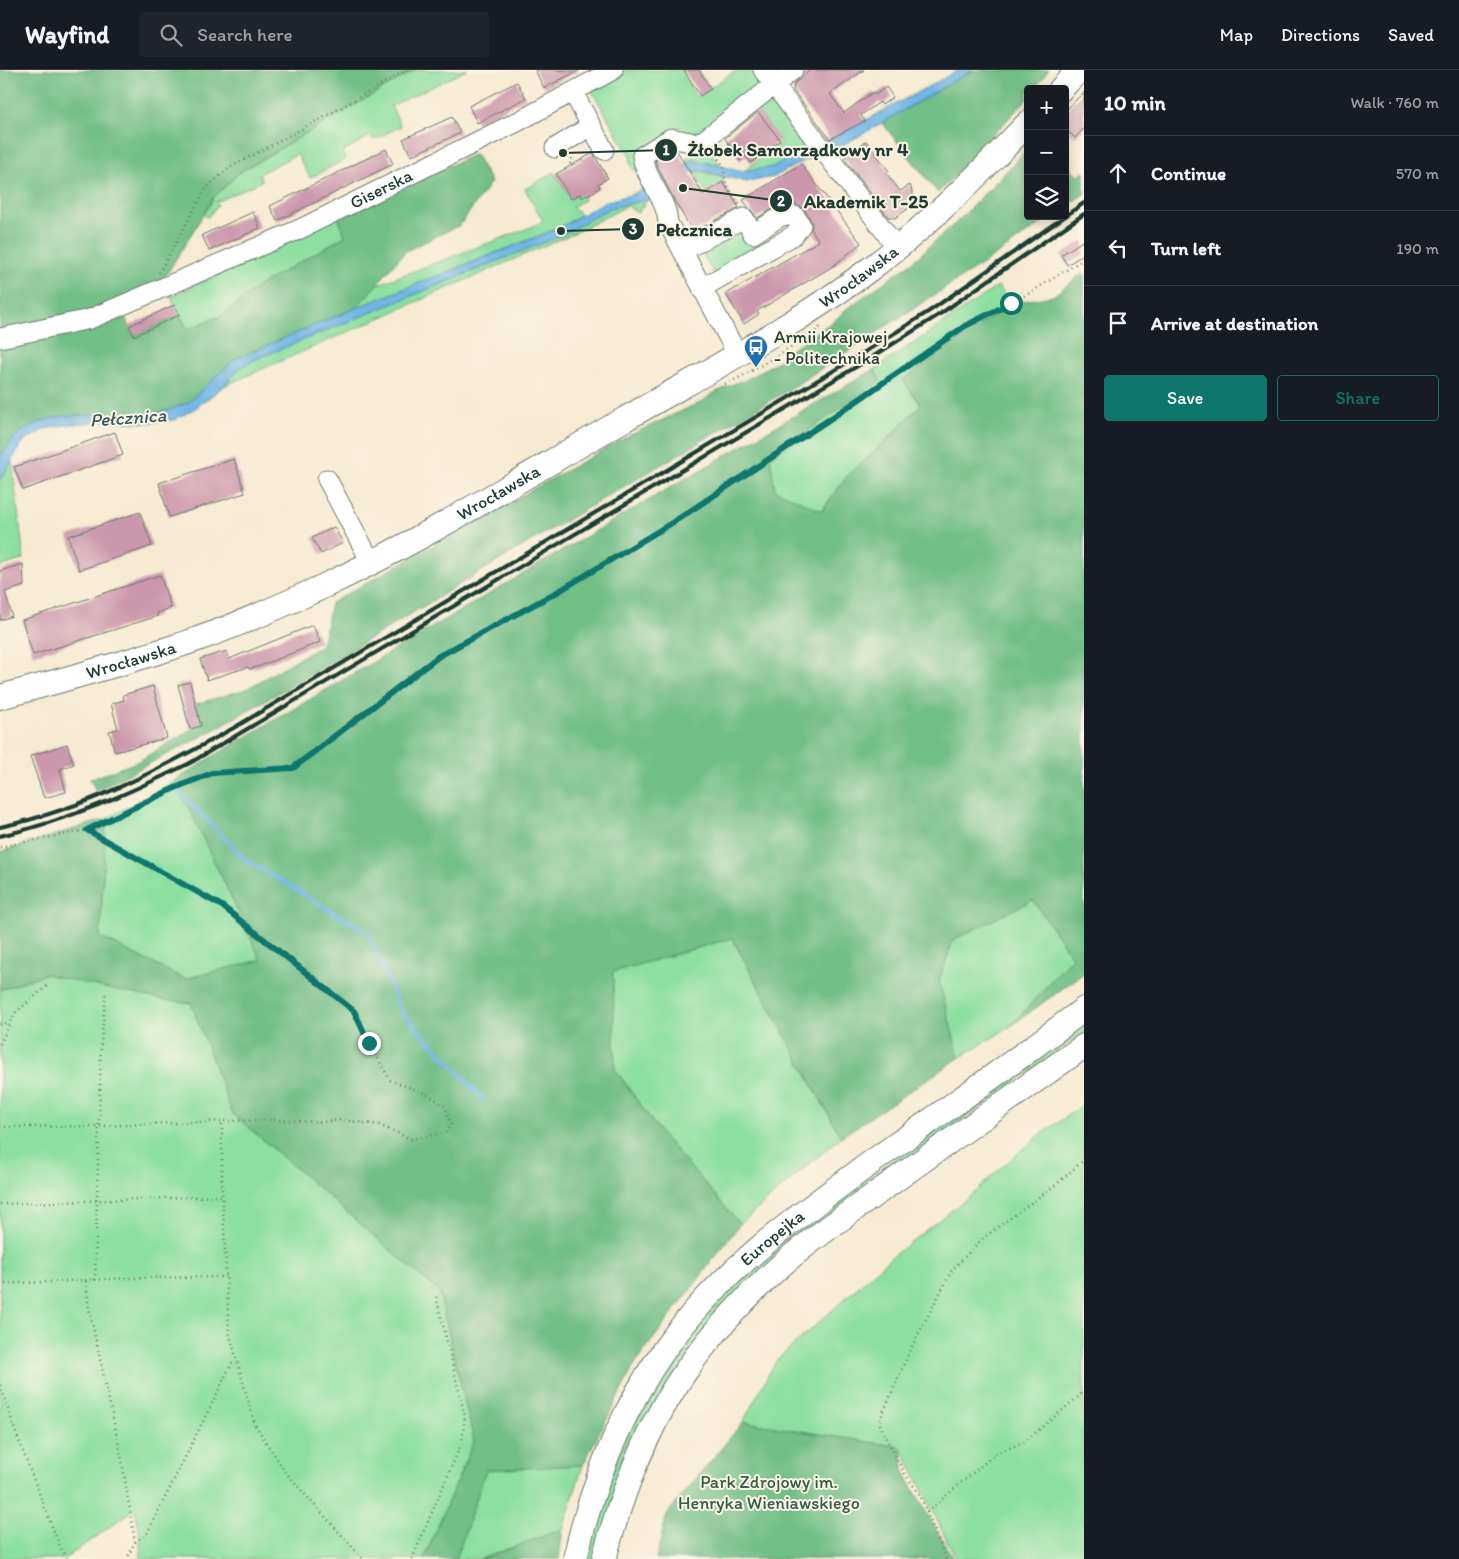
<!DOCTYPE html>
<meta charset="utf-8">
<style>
:root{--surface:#171b24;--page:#20242c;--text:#f1f3f6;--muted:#9ea1a6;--line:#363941;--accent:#0f766e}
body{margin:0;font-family:Itim,sans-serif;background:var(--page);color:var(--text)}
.controls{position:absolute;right:15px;top:15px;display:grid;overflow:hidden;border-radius:5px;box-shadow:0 2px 12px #0003}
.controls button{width:45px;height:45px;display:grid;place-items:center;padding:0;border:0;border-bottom:1px solid var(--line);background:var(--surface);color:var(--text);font:25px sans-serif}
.stop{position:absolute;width:15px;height:15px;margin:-11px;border:4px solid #0f766e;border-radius:50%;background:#fff}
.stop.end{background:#0f766e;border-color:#fff;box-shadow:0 1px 5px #0008}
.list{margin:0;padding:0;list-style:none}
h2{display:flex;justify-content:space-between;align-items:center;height:65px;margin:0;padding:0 20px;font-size:21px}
h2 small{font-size:16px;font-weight:400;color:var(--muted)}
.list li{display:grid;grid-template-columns:32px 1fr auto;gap:15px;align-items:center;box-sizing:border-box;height:75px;padding:0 20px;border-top:1px solid var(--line)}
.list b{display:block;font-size:19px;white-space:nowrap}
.list em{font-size:16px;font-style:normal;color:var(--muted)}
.actions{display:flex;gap:10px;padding:15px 20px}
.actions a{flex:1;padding:11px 0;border:1px solid var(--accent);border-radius:5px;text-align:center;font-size:18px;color:var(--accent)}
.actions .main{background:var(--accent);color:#fff}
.icon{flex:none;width:28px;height:28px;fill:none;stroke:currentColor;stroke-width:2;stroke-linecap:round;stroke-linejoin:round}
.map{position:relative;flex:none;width:1084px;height:1489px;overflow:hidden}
header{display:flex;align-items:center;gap:30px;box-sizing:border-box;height:70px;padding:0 25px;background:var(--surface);border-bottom:1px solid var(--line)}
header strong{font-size:24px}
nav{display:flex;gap:28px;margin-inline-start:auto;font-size:18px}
.search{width:350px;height:45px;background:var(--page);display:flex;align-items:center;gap:12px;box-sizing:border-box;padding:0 18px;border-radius:5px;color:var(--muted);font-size:19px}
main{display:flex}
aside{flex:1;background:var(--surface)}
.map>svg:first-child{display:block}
.green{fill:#8cdfa0;stroke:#568e6a}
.forest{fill:#71be86;stroke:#487e5d}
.water{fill:#70b6e7;stroke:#487a8e}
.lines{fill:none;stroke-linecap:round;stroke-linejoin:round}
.stream{stroke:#70b6e7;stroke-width:4}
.building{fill:#cb97ac}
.minor-casing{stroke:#6a7a6b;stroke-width:21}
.major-casing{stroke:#6a7a6b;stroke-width:26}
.path{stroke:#6a7a6b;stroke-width:2.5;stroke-dasharray:1 4;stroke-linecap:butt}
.minor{stroke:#fff;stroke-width:19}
.major{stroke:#fff;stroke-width:24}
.rail{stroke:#1f3d34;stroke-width:4}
.route{stroke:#0f766e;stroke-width:6}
.labels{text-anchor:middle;stroke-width:4;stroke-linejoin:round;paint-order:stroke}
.street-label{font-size:18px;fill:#1f3d34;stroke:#fcf5e5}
.poi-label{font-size:18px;fill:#1f3d34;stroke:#fcf5e5;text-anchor:start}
.park-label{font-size:18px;fill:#355d4a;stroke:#fcf5e5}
.water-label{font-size:19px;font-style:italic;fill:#335b61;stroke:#fcf5e5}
.leader{fill:none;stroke:#1f3d34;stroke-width:2}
.callout-dot{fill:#1f3d34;stroke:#fcf5e5;stroke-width:2}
.mark-label{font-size:15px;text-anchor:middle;font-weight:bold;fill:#fff}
.callout-label{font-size:19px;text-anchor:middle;font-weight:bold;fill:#1f3d34;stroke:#fcf5e5;stroke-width:4;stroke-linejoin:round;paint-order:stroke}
</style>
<header>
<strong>Wayfind</strong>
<div class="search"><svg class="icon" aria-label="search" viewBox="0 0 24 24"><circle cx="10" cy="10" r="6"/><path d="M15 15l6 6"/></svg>Search here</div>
<nav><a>Map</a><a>Directions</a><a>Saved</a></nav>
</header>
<main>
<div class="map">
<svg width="1084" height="1489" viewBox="0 0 1084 1489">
<rect width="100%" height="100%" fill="#fcf5e5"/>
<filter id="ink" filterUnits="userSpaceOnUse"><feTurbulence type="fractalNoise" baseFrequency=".02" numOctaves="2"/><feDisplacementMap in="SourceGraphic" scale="10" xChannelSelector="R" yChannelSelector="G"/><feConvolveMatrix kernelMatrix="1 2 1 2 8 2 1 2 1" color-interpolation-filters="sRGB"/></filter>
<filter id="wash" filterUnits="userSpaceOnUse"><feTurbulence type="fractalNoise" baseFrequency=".0096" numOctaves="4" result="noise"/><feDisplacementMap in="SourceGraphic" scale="20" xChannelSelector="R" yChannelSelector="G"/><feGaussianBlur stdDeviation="1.12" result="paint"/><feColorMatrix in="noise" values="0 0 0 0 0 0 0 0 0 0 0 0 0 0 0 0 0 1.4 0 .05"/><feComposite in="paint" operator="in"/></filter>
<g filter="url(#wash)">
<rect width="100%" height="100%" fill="#f6ead2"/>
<path class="green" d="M415,0H467L391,36L401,56L374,70L370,66L342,82L346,89L310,108L297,84L259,104L262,111L216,132L218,135L207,148L204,145L214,127L240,102Z
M625,0H681L696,27L737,0H751L762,15L702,67L643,79L645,118L630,93L631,88L591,19Z
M772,29L809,77L774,97L744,101L781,72L757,40Z
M705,75L720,94L719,95L693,90L688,92L686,89Z
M693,101H702L723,107V114L707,124Z
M554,102L571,129L580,124L584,130L572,137L581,145L559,158L356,238L376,215L529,158L543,151L525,119Z
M648,129L638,143L627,136L576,162L224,316L240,298L256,289L562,165L610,138Z
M338,146L345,166L260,215L223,245L188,259L170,227L255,188Z
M741,153L751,166L756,181L715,206L698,176Z
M998,216L1011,233L903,310L921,334L880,377L848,405L821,441L775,420L770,387L880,311L875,299Z
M12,392L24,489L0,497V410Z
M173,712L189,738L262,890L184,909L100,867L106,749Z
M1033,829L1072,887L1011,956L959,988L939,911L953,870Z
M732,868L841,1067L740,1154L659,1061L615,999L612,902Z
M45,904C93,915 142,927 191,932L232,1043L439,1222L474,1371L424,1489H141L139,1460L135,1439L64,1489H0V920Z
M1084,950V962L844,1135L717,1248L597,1489H584L595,1443L635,1345L679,1275L760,1187Z
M1084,1034V1489H956L901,1377L743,1352L776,1291L890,1188L975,1122L996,1102L1040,1065Z
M583,1395L563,1459L481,1489H456L486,1400Z"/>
<path class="forest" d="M0,0H415L240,102L214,127L160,215L87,242L0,261Z
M973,0H1049L1034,19H1028L1027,29L938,123L882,53Z
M1028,79V146H1052L999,183L790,319L528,473L315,602L201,667L96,721L90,709L137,692L199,655L196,634L246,619L322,575L331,533L626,367L703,331L712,324L740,311L742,312L780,290L792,279L835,250L845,240L910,194L963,146Z
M475,84L491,112L460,155L406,181L356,238L235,289L189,332L170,340L141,345L104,344L63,346L39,352L0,387V275L90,256L124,245L134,266L179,245L188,259L223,245L260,215L345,166L338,146Z
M1065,93L1077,106L1084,102V124L1065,137Z
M1084,202V903L1011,956L1072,887L1033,830L953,870L939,911L959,988L841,1067L732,868L613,902L615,999L659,1061L740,1154L636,1292L583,1395L486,1400L456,1489H424L474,1371L439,1222L232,1043L191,933L165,930L113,920L45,904L0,920V782L106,749L100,867L184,909L261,890L189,739L173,712L210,688L657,425L875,299L880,311L770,387L775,420L822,441L848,405L880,377L921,335L903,310L1011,233L1053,226Z
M743,1352L901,1377L905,1404L953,1489H656L667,1444Z
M563,1459L559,1489H481Z"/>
<path class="water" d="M959,0H973L861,65L835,79L803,91L774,107L747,112L702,101H693L666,117L651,129L610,138L562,165L256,289L240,298L224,316L194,339L174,350L143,353L105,351L65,355L45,359L23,372L0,410V387L1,385L17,364L39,352L63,346L104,344L141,345L170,340L189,332L235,289L356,238L559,158L604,132L630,125L645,118L659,106L693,90L744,101L774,97L809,77L829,70Z"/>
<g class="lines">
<path class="stream" d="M175,718L245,789L369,864L401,941L484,1030"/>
</g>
<g id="blocks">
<path class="building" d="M535,0H580L544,18Z
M684,0H699L711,19L700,26Z
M810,0H864L830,24L844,43L873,22L875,25L886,17L893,27L882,35L880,32L861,45L865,51L830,69L793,20L794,14Z
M517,12L526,28L477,53L469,36Z
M1084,22V58L1075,68L1065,59V41Z
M758,42L780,70L751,93L746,86L740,91L725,68Z
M452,47L460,63L411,86L403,69Z
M866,71L889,101L886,103L900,121L910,115L916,133L895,148L888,147L844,88Z
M386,79L393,94L277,151L270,136Z
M673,80L677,81L703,124L723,112L739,138L693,162L674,130L655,91Z
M593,83L608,108L598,114L600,118L582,128L580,124L571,129L556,104Z
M801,94L861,173L835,195L757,241L759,244L744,254L726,224L819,171L811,159L812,155L810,149L804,139L796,135L791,128L757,148L743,130Z
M253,142L260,158L209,181L202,165Z
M1084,170V184L1067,195L1061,185Z
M174,235L179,245L134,266L129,256Z
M115,362L123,385L23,420L14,397Z
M234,389L245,423L169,447L159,413Z
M140,442L152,476L79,500L68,466Z
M334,457L343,473L321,484L312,468Z
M23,494L24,516L5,522L12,546L0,550V501Z
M160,505L171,538L157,543L158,546L33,585L22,550Z
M313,555L320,572L260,596L249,599L248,597L207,610L200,589L227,581L229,589Z
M190,612L201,656L190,659L178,615Z
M153,616L167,668L115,682L109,661L118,659L111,634L124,630L123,625Z
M67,674L74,694L60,699L66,722L44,728L30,686Z"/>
</g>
</g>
<g filter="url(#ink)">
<use href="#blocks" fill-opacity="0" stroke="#6a7a6b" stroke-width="1"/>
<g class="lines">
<g class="minor-casing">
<g id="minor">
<path d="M763,0L897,178"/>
<path d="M573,22L604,80"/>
<path d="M555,78L591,56"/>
<path d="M684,180L744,148L753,164L783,145L795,146L801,155L794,165L702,218"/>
<path id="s1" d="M0,268L90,249L300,159L519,51L613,0"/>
<path d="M737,284L668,153C667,129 646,110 642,86L671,68L695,73L704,70L793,0"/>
<path d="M327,409L371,492"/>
</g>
</g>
<g class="major-casing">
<g id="major">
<path d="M1061,19L1079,0"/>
<path id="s2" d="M0,627C65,609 131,592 195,570C238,555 281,536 322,517C427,468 525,406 625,349C708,301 793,257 870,199C928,156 978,105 1028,53"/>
<path id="s3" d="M575,1489C592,1414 620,1343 664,1280C719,1201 799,1145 876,1089C946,1040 1016,991 1084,939"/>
<path d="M604,1489C621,1424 646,1358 685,1302C711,1264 751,1221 786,1191C824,1159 865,1132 905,1103C965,1061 1024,1018 1084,976"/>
</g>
</g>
<path class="path" d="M712,81L723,95L726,113L739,135
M570,94L573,86
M159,203L206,118L229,98L339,39L407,0
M725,314C745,306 763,294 781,283C795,274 810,266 823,255
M87,760L175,718L212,703L293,698L439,586L561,520L675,451L848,337L965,256L1028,224L1084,189
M0,777L87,760L222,836L354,941L369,973L390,1010L427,1024L445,1036L451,1055L445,1063L411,1069L379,1055L343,1050L321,1052L274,1050L222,1051
M0,954L10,953
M0,974L15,943L47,916
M0,1057L100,1056L222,1051V1118L229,1262L255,1355L286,1403L363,1489
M0,1134L222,1126
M95,1210L101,973L106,922
M86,1211L89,1239L121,1385L135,1472L127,1489
M0,1214L133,1208L226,1207
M0,1315L17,1366L60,1477L68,1489
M927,1442L995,1384L1024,1372L1084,1322
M135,1472L147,1464L234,1289
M412,1489L462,1372L465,1346L436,1226
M946,1489L920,1425L905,1404L887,1370L879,1352L911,1278L952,1200L983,1168L1053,1117L1084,1090"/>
<use href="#minor" class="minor"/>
<use href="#major" class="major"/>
<path class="rail" d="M0,757C88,738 159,700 237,656L860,285L931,240L1084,133
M0,766C70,750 127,724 190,693L866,291L937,246L1084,144"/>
</g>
</g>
<g class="lines" filter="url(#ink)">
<path class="route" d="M369,973L354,941L222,836L87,760L175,718L212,703L293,698L439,586L561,520L675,451L848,337L965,256L1011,233"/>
</g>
<defs>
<g id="bus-pin" transform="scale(1.25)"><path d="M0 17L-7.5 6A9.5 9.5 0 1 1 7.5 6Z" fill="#1f6fb2" stroke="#fcf5e5"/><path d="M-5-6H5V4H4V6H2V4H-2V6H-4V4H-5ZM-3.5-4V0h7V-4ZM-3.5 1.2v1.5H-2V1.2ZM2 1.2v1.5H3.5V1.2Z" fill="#fff"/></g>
</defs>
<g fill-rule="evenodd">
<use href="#bus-pin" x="756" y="277"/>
</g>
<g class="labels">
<g class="street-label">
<text dy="6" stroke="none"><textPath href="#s1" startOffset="411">Giserska</textPath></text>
<text dy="6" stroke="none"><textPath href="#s2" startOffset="961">Wrocławska</textPath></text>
<text dy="6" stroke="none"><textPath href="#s2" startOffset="541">Wrocławska</textPath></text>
<text dy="6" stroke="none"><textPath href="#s2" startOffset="136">Wrocławska</textPath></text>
<text dy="6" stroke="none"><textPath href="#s3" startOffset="385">Europejka</textPath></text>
</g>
<g class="poi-label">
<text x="774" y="273">Armii Krajowej<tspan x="774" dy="21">- Politechnika</tspan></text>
</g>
<g class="park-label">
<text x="769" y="1418">Park Zdrojowy im.<tspan x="769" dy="21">Henryka Wieniawskiego</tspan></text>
</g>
<g class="water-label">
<text transform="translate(128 347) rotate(-4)" y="7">Pełcznica</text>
</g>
</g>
<path class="leader" d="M563 83L666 80M683 118L781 131M561 161L633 159"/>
<g class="callout-dot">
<circle cx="563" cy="83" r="5"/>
<circle cx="683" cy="118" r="5"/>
<circle cx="561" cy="161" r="5"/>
<circle cx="666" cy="80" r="12"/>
<circle cx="781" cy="131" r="12"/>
<circle cx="633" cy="159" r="12"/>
</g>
<g class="mark-label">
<text x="666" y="85">1</text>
<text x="781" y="136">2</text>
<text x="633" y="164">3</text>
</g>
<g class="callout-label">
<text x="798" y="86">Żłobek Samorządkowy nr 4</text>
<text x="866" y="138">Akademik T-25</text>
<text x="694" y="166">Pełcznica</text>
</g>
</svg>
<div class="controls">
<button>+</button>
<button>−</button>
<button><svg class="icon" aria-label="layers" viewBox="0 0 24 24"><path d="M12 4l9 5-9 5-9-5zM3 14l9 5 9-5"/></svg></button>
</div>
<div class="stop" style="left:1011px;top:233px"></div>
<div class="stop end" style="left:369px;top:973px"></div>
</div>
<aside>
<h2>10 min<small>Walk · 760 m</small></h2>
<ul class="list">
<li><svg class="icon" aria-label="ahead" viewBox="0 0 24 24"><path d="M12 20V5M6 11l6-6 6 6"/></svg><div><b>Continue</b></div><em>570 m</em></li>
<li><svg class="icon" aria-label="left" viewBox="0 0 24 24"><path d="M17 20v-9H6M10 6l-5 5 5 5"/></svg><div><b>Turn left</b></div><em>190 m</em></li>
<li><svg class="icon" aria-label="arrive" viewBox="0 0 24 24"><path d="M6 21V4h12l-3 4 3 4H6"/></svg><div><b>Arrive at destination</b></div></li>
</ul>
<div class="actions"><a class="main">Save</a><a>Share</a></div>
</aside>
</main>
